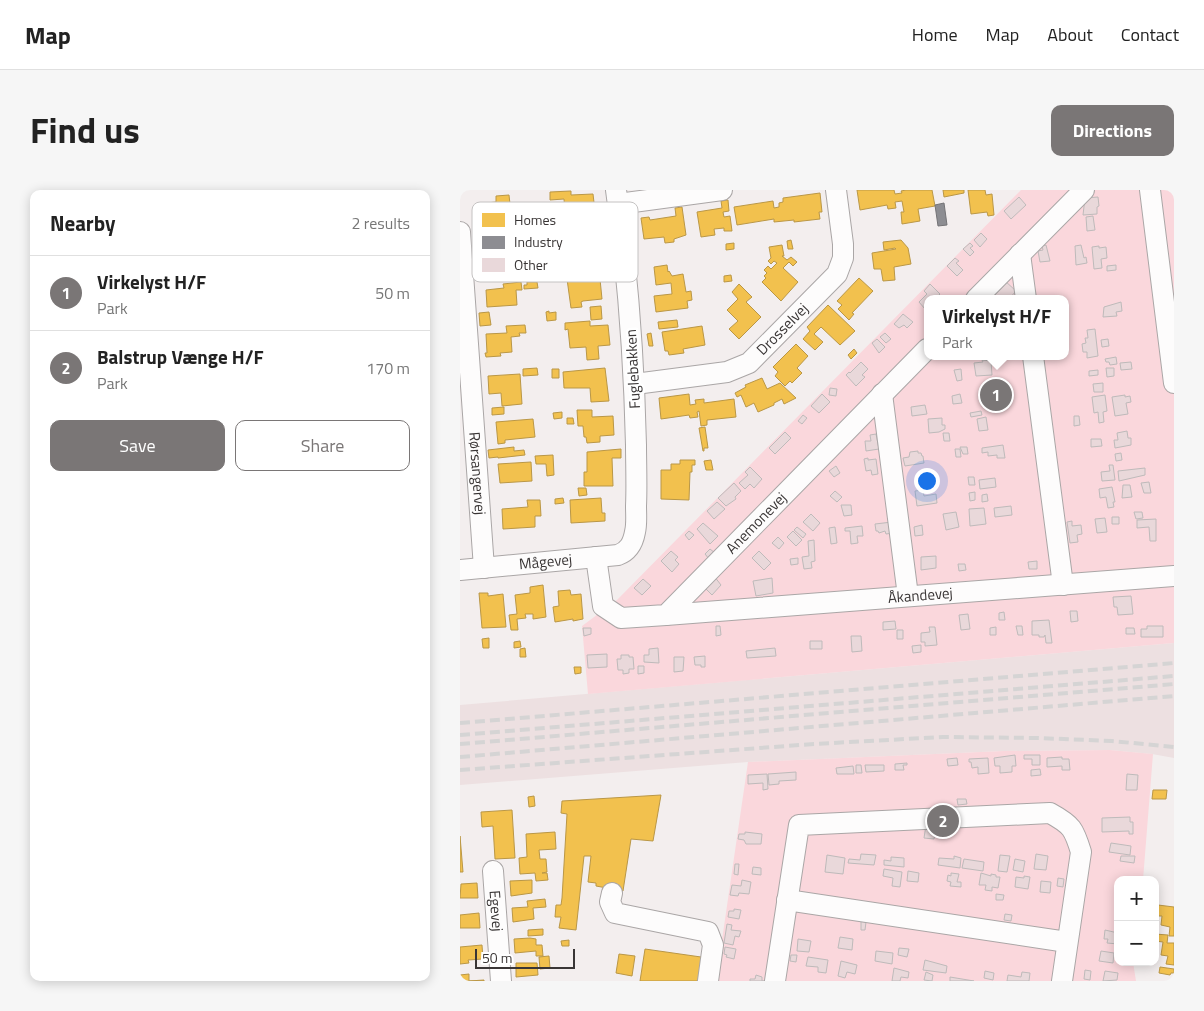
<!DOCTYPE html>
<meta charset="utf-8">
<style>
:root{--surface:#fff;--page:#f6f6f6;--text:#222;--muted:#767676;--line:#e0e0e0;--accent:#7a7676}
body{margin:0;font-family:"Titillium Web",sans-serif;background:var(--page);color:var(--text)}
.controls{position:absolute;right:15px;bottom:15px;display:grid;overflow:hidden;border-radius:10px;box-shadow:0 2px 12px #0003}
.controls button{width:45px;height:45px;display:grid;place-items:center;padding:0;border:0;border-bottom:1px solid var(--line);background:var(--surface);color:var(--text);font:25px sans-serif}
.scale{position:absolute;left:15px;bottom:12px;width:100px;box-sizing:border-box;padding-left:5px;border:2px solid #393535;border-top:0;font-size:14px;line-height:18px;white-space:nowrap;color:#393535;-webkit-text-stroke:4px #fff;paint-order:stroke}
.you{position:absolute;left:466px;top:290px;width:18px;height:18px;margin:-12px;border:4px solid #fff;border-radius:50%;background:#1a73e8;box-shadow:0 0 0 8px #1a73e833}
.badge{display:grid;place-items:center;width:32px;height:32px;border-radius:50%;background:var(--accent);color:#fff;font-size:16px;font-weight:700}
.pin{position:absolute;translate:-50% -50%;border:2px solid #fff;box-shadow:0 1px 5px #0006}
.popup{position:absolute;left:464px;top:105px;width:145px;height:65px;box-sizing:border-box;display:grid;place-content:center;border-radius:10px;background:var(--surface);filter:drop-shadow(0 1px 4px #0005);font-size:16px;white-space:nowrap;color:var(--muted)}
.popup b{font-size:19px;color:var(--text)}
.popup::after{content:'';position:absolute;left:50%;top:100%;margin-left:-10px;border:10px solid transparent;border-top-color:var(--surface)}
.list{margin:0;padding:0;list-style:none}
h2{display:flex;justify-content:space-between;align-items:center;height:65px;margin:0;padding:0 20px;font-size:21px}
h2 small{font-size:16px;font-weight:400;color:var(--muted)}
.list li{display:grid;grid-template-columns:32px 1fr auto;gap:15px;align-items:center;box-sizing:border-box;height:75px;padding:0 20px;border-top:1px solid var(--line)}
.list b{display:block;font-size:19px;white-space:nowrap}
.list p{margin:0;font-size:16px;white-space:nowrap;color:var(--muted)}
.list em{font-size:16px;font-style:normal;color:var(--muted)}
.actions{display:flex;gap:10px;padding:15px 20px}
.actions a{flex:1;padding:11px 0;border:1px solid var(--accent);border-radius:10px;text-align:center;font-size:18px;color:var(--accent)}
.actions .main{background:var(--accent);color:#fff}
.map{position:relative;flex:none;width:714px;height:791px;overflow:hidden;border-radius:10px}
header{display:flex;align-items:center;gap:30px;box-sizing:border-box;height:70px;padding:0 25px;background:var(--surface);border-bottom:1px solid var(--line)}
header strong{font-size:24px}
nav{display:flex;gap:28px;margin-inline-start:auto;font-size:18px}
.intro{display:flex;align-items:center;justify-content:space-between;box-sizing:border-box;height:120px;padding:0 30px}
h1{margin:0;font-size:35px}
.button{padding:12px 22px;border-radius:10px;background:var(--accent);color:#fff;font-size:18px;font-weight:700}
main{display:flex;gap:30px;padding:0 30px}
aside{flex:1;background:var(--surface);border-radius:10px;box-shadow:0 2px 12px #0003}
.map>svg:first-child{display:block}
.built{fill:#ede0e1}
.green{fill:#fad7dc;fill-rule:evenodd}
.homes{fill:#f2c14e;stroke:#ba9746}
.industry{fill:#8d8d92;stroke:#747376}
.building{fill:#e9d8da;stroke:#bebaba}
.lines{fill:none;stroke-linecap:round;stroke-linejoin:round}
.minor-casing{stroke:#aaa6a6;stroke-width:22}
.minor{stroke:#fdfcfc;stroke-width:20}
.rail{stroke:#d5d4d4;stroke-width:4;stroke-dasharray:10 5;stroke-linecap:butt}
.labels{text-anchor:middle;stroke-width:5;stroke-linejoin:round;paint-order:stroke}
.street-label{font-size:15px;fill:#393535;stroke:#fff}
.key{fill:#fff;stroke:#c4c2c2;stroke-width:1}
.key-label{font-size:14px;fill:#393535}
</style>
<header>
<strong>Map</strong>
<nav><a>Home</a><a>Map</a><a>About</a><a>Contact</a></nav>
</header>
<div class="intro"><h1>Find us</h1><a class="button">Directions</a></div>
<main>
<aside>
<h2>Nearby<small>2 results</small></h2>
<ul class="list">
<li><span class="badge">1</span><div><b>Virkelyst H/F</b><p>Park</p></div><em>50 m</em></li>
<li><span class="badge">2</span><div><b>Balstrup Vænge H/F</b><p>Park</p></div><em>170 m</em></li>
</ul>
<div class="actions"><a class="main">Save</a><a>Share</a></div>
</aside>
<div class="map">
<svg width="714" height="791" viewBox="0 0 714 791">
<rect width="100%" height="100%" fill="#f3eeee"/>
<path class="built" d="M714,453V568L692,564L650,560L544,561L288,572L0,595V515Z"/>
<path class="green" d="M561,0H714V453L128,504L122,436L157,410ZM467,109H605V166H467Z
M650,560L693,564L683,690H658V772H673L676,791H256L288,572L544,561Z"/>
<path class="homes" d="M397,0H434L435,4L442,3L441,1L446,0H472L475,16L458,19L460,31L442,34L441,22H444L442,11L435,12L436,18L428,19L427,15L400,20Z
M483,0H504V3L484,7Z
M508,0H525L526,5L532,4L534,25L528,26L527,22L511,24Z
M111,1V5L133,4L135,21L120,22L121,35L106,36L104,9L90,10V2Z
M360,3L362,22H359L360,29L334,32V30L314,32V29L277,35L274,17L313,11L314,18L319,17V13L323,12V8Z
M49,5L50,14H45L46,30L25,31L26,39H19V32H17L16,14L36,12V6Z
M268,10L269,21L263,22L264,27L270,26L272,41H264V38L254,39L255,45L241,47L237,22L262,18L261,11Z
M222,17L226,45L214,49V52L205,53L204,47L184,49L181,28L189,27L190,30L216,26L215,18Z
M110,43V52L138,50L140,81L127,82L126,69L101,71V67H96L94,51H89V45Z
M76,47L77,55L71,56L70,48Z
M69,48V52L61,53L63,75L20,78L19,58L39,57V49Z
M331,50L333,59H328L327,51Z
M441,50L448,58L451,74L434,77L435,90L423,91L421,79H414L412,63L436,59L435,58L424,60L423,52Z
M274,53V59L266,60V54Z
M322,55L324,66H322L327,70L331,67L337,72L333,76L329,72L323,78L338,92L321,111L302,92L306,88L304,86L307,83L304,80L308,76L311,79L317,73L314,71L311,74L308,71L311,68L309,57Z
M207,75L208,82L209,81L212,86L223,84L226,102L231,101L232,110L227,111L228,118L196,122L194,106L212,104L211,93L196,95L194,77Z
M271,85L272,91L264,92V86Z
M121,88V90L140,89L142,109L123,111L121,112L122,117L111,118L107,89Z
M399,88L413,101L392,123L394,124L389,130L378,119L382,115L377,111Z
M61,92L62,100H56L57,115L27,117L26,100L44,98L43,94Z
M67,92H77L78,98L64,99V95H67Z
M279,94L292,107L286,112L301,127L279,149L269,139L278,131L267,120L278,109L272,102Z
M368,115L395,141L380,155L361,137L354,144L363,152L355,160L343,149L350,141L347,137Z
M141,116L142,129L131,130L130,117Z
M89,121V123L96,122V130L87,131L86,122Z
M29,122L31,135L20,136L19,123Z
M217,130L218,137L199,139L198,132Z
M130,131V136L148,135L150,155L138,156L139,169L127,170L126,157L110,158L108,139L105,140V133Z
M65,135L66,143H59L60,146L51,147L52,162L40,163L41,166L26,167L25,163H27L26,144L47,143L46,136Z
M242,136L245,155L223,159L224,163L209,165L208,161H205L202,142Z
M191,143L193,156H189L187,144Z
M336,154L348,166L337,178L342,183L332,193L330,191L325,196L315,186L318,182L313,177Z
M394,159L397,163L391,169L388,165Z
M77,178L78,185L63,186V179Z
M145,178L149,211L131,212L130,198H104L103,182Z
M92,179H99V188H92Z
M60,184L62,214L42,216L41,203L29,204L28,186Z
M302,188L307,199L320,193L336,208L324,214L322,209L314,213V215L298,222L294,213L286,217L281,205L277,207L275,203L286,197L285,195Z
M229,204L230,215L236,214L235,210L244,209V213L274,209L276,227L247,230V235L241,236L239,221L237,222L238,227L230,228L229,225L201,229L199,208Z
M44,217V224L32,225V218Z
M117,220H132V227L153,226L154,245L140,246V252L127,253L126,247H124L123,236H118Z
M102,222V228L94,229L93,223Z
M107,228H113L114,234H107Z
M73,229L75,247L45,250V253L38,254L36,232Z
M245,237L248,258H244V261H243L239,238Z
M54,257V261L64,260L65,265L38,268V267L29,268L28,260Z
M161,259V268H152L153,296H124V282H127V262Z
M93,265L94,285L87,286L86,274H76L75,266Z
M220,270H235V275H232V282H230L229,310L201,309V280H211V274H220Z
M251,270L253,280H246L244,271Z
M71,272L72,291L40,293L38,274Z
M118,298H126L127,305L119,306Z
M103,308L104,313L95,314V309Z
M141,308L142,323H145V331L111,333L110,310Z
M67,310H80L81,326H75V337L43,339L42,319L68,317Z
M83,395L86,427L73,429V424H65L66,428L57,429L58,440H51L49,425L57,424L55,405L70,403V397Z
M110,400L111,405L121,404L123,429L113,431V429L95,432L93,417L99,416L98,401Z
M19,403H28V406L43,404L46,437L22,438Z
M29,448V458H23L22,449Z
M60,451L61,457L54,458V452Z
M65,458L66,467H60V459Z
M114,477H121V483L115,484Z
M693,600H707L706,609H692Z
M201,605L193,651L171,649L163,701L136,696V693L128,692L131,666H124L116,740L99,738L101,727H95L96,715H101L102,708L107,624L101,623L102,611Z
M74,606L75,616L69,617L68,607Z
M52,620L55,668L35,669L33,636L22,637L21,622Z
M95,642L96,659L79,660L80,669H86L87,682L82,683H87L88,690L76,691L75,683L60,684L59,668L67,667L66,644Z
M0,646L3,682H0Z
M72,690V703L51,706L50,691Z
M17,693L18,708H0L1,694Z
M85,709L86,717L73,718L74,729L53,732L52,718L68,717L67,711Z
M698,715L714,717V746H709L710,737L701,735L702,726H697V722H695V717H698Z
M19,723L20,738H0V725Z
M83,739V745L68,746V740Z
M695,744L708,745L707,753H714V775L706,774L708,766L701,765L703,752L695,751Z
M70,748L76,749V755H82L83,766H76V761L55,763L54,749Z
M109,750V756H102L101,751Z
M22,755L23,769L8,770L9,773L0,774V757Z
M185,759L248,768L245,791H180Z
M159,764L175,766L172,786L156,783Z
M89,766L90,778L80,779L79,767Z
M56,773H77L78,785L56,787Z
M700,777L714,779V783H711L710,785L699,783Z
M9,784V791L24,790V791H0V785Z"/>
<path class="industry" d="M484,13L487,35L478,36L475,15Z"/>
<path class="building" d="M559,7L566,15L551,29L544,21Z
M638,7L639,16L637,17V24L623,25L625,8Z
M633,26L635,40L627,41L626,27Z
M521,43L527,49L520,57L514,50Z
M510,53L513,56L510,58L514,62L510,66L503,59Z
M586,55L590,71L580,72L578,61L583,60L582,56Z
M621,55L624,68L626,67L627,73L616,75L615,56Z
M639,56V58L646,57L647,68L641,69L642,78L634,79L632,57Z
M495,68L499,71L496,73L503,80L497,86L487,76Z
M656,75V80L647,81V76Z
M544,90L556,101L549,109H545L542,106L539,109H533L530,106Z
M470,94L480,104L475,109H467V117L465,119L459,112L467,104L464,101Z
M661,112L662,121L656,122L657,126L643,127L644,117Z
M443,124L453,132L447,138L444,135L439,138L434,134Z
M635,139L638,166L627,168V162H623L622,154L626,153L625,148H628L627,140Z
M425,143L431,149L426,153L420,147Z
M417,149L425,157L419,163L412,153Z
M648,149L649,156L642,157L641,150Z
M656,167L657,174L650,175L649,172H646L645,169Z
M522,170L531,171L532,185L516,186L514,173L523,172Z
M401,172L408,179L402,185L405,187L396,196L386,185L389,182L390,183Z
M671,172L672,179L661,180L660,173Z
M646,178H654V186L647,187Z
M501,179L502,190L497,191L494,180Z
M638,180V185L629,186V181Z
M643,193V202H634L633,194Z
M544,195L545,208L531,210L530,204L523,205L522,198Z
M370,198L377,199L376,206L369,205Z
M362,204L370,212L359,223L351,216Z
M500,204L502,213L493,214L492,206Z
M645,205L647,221L643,222L644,232L639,233L638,222L634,223L632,207Z
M665,205V207L670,206L671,212L666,213L668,224L655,226L652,207Z
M465,215L467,224L452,226L451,217Z
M521,221L522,225L511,227L510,223Z
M343,225L347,228L342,234L338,231Z
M614,226H619L620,235L614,236Z
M526,227L528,240L519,241L517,229Z
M482,228V235H485V239L479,242L469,243L468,229Z
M667,241L668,248H671V255L655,258L654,250H658L657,243Z
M325,242L331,248L315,264L309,258Z
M483,243H489L490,251H484Z
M416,244L419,259L406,261L405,251H411L410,245Z
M631,249H641L642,256L631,257Z
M543,255L545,268H537V265L528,266V262L522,263V258Z
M500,257H507L508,264H503Z
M495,259H500L501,267H496Z
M458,261V263H461L462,266H463L464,273L445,276L443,268L449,267L450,262Z
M661,263L662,270L656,271L655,264Z
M408,268V270L416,269L418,284L412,285L411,280L406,281L404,269Z
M649,275H653L655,290L642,291L641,282L650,281Z
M376,276L380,283L374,287L369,281Z
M290,277L302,289L294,298L290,294L285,299L279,293L288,285L285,282Z
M685,278V285L659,291L658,281Z
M508,287H514L515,295H509Z
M535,288L536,297L520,299L519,290Z
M689,292L691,303H684L681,293Z
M274,293L281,301L275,307L276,309L266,316L258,308Z
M663,295H670L672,307L662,308Z
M652,297L655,312H653L654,317L648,318L646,307L640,308L639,299Z
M463,300L464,306L476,304L477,313L457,316L455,301Z
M375,301L382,307L377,312L370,306Z
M515,302V310L510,311L509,303Z
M527,304L528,311L522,312V305Z
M257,312L265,319L254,329L247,321Z
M381,315H391L392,325L384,326Z
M551,316L552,325L535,327L534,318Z
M524,318L526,334L510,336L509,319Z
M496,322L499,337L486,340L483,324Z
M674,322H682L683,328L676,329Z
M351,324L360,333L353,341L343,332Z
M652,327H659V334H652Z
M645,328L647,342L637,343L635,329Z
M696,329V351H690L689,337L677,338V330Z
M612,331V336L621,335L622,344L617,345L618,352L610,353L607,332Z
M432,332L433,343L426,344L425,341L419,343L418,341H416L415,334Z
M243,333L258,346L250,354L237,339Z
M462,335L463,345L455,346L454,337Z
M402,336L403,346H397L398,353L391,354L390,341H385V338Z
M337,337L346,344L343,348L334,340Z
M375,337L377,353L371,354L369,338Z
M229,341L234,345L229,350L225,345Z
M333,341L342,350L336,356L327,347Z
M318,347L324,353L319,359L312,353Z
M354,350L355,371L351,372L352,378L344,379L342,367L349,366L348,351Z
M250,359L255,363L249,369L245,364Z
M211,361L218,367L215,370L219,374L212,382L201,371Z
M299,361L311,373L304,380L292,368Z
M476,366V378L461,380V367Z
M338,368V374L331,375L330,369Z
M577,371V379H569L568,372Z
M498,374H505L506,380L499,381Z
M254,386L261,395L252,405L243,396Z
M312,388L313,403L296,406L293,391Z
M183,389L191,396L182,405L174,398Z
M671,406L673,424L658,425L657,417H654L653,407Z
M610,421H617L618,431L611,432Z
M544,422L545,430H539V423Z
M508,424L510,439L501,440L499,425Z
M589,430L592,453H586L585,445L584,447H579V445H572V431Z
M435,431L436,439L423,440V432Z
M256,436H260L261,445L256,446Z
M556,436H562L563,445H558Z
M687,436H703V447H681V439H687Z
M469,437H475L477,455L465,456V452H461V443L470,442Z
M536,437V445H530V438Z
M123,438H131V444L124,446Z
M666,438H674L675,444H666Z
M437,440H443V449H437Z
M391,446H401L402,461L392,462Z
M350,451H362V459H350Z
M461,455V462L453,463L452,456Z
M198,458L199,473L184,472V465H189V459Z
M315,458L316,466L287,468L286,461Z
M147,464V477L128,478L127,465Z
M161,465H169V467H173L174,479H169V483L163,484V480H158L157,469H161Z
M245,466V477H241V475H235L234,467Z
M214,467H224L223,481L214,482Z
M178,476H184V483L178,484Z
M555,565L556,576H552V582L540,583V576H535L534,568Z
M564,565H580V575H572V569H564Z
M602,567V569H609L610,580H602V576L587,577V568Z
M497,568L498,575L488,576L487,569Z
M528,568L529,583L518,584V577L512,578L511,572H509V569Z
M447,573V575H443L444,580H435V574Z
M396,575H401L402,583H396Z
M405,575H424V581L406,582Z
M393,576L394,584H377L376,578Z
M580,579L581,585L571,586V580Z
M336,582V590L319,591V594L309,595L308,584Z
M307,584L308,599L303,600V593L288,594V585Z
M667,584L678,585L677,600H666Z
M497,609H506L507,614L498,615Z
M670,627V632H673V644H669V641L642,642V628Z
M466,635L476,636L474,649L464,648Z
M285,642L302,644L301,654H286L284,650L278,649L279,644H285Z
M651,653L671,656L670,665L649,662Z
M401,664L416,665L414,675L388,673L389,669L400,670Z
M576,664L588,666L586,680L574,679Z
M367,665L385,668L383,684L365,682Z
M540,665L550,666L547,682L538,681Z
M494,666L501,668L500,678L478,675L479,668L494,669Z
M661,666H675L674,673L660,671Z
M431,667L444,668V677L424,675V670L431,671Z
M504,669L524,672L523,681L502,678Z
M555,669L565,671L563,682L553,680Z
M275,674H279L278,685L274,684Z
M293,677L301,678V685L292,684Z
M424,679L442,682L440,697L432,696L433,688L423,686Z
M448,681L459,683L458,692L447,691Z
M491,683L499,684L497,692H501V697L490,696L491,692L487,691L488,685L491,686Z
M521,683L531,686V684L536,685V687H540L538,698L532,697V701L525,700L526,695H519Z
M564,686L570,687L568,699L555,697L556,687L564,688Z
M598,688L604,689L603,697L597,696Z
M282,690L291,692L289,704L279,703L278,706L270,705L272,695L281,696Z
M581,691L591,692L590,703L580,702Z
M536,704L544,705L543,710H536Z
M274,719L281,720L279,729L268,727L269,721H274Z
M545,724L552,725L551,731L544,730Z
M401,731L406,732L405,740H401Z
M267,734L272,735L271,740L281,741L279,747L275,746L273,755L264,753Z
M645,740L658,743V754L647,753L648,749H644Z
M380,747L393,749L392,760L378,758Z
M338,749L351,751L349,762L337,761Z
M265,757L276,759L274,769L266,767L267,765L264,764Z
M439,758L449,759L447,767L438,765Z
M416,761L433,763L432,774L415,771Z
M641,761L654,763L653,773L639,771Z
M331,765H337L336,772L330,771Z
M348,767L368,770L366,783L358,782V777L346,776Z
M465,770L487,776L486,783L463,780Z
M381,771L397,775L395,784L387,782L385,788L378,786Z
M434,778L449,782L448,788L441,787L440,791H432Z
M625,780L631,781L630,790L624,789Z
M525,781L534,783L533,790L524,788Z
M645,781L658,783L657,790L643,791Z
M466,782L473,785L472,791L464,790Z
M562,782L570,783L569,791H547L548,785L561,787Z
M296,785L302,787V791H304H290V789H295Z
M490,787L514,791H490Z"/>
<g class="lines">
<g class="minor-casing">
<g id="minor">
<path d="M690,0L714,193"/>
<path d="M158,14L262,0"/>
<path id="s1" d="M0,42L24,378"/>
<path d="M560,64L566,109"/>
<path d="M516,109L624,0"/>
<path d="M573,166L603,395"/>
<path id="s2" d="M175,194L267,182L289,173L377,84L383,68V54L376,0"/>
<path d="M422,204L448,406"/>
<path id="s3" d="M136,367L143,416L161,428L206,425L467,159"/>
<path id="s4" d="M0,380L158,365C169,361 173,353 175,342C177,334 176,324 176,316C177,295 176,275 176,255C174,170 168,85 156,0"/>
<path id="s5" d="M206,425L714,386"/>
<path id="s6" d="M33,681L41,791"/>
<path d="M152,703L150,712L155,723L248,742L253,755L248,791"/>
<path d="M327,710L607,752"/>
<path d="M315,791L339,635L590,623C612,635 614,639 621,662L602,791"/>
</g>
</g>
<use href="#minor" class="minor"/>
<path class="rail" d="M0,533L714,473
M0,545L714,486
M0,554L714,494
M0,567L714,506
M0,580L354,554L483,547L577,548L652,551L714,557"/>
</g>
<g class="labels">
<g class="street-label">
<text dy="5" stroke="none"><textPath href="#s2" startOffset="164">Drosselvej</textPath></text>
<text transform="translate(173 179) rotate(-93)" y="5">Fuglebakken</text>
<text dy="5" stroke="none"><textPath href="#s1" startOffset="242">Rørsangervej</textPath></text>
<text dy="5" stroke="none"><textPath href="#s3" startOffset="245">Anemonevej</textPath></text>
<text dy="5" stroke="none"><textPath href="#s4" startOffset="86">Mågevej</textPath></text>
<text dy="5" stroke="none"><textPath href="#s5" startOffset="255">Åkandevej</textPath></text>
<text dy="5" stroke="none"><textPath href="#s6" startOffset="40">Egevej</textPath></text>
</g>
</g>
<rect x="12" y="12" width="166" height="80" rx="8" class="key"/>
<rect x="22" y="23" width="23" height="14" fill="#f2c14e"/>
<rect x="22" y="46" width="23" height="13" fill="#8d8d92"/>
<rect x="22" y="68" width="23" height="14" fill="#e9d8da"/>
<g class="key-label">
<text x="54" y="35">Homes</text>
<text x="54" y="57">Industry</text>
<text x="54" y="80">Other</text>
</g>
</svg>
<div class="controls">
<button>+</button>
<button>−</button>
</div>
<div class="scale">50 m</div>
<div class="you"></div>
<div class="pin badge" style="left:536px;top:205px">1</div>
<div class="popup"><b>Virkelyst H/F</b>Park</div>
<div class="pin badge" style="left:483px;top:631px">2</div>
</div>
</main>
